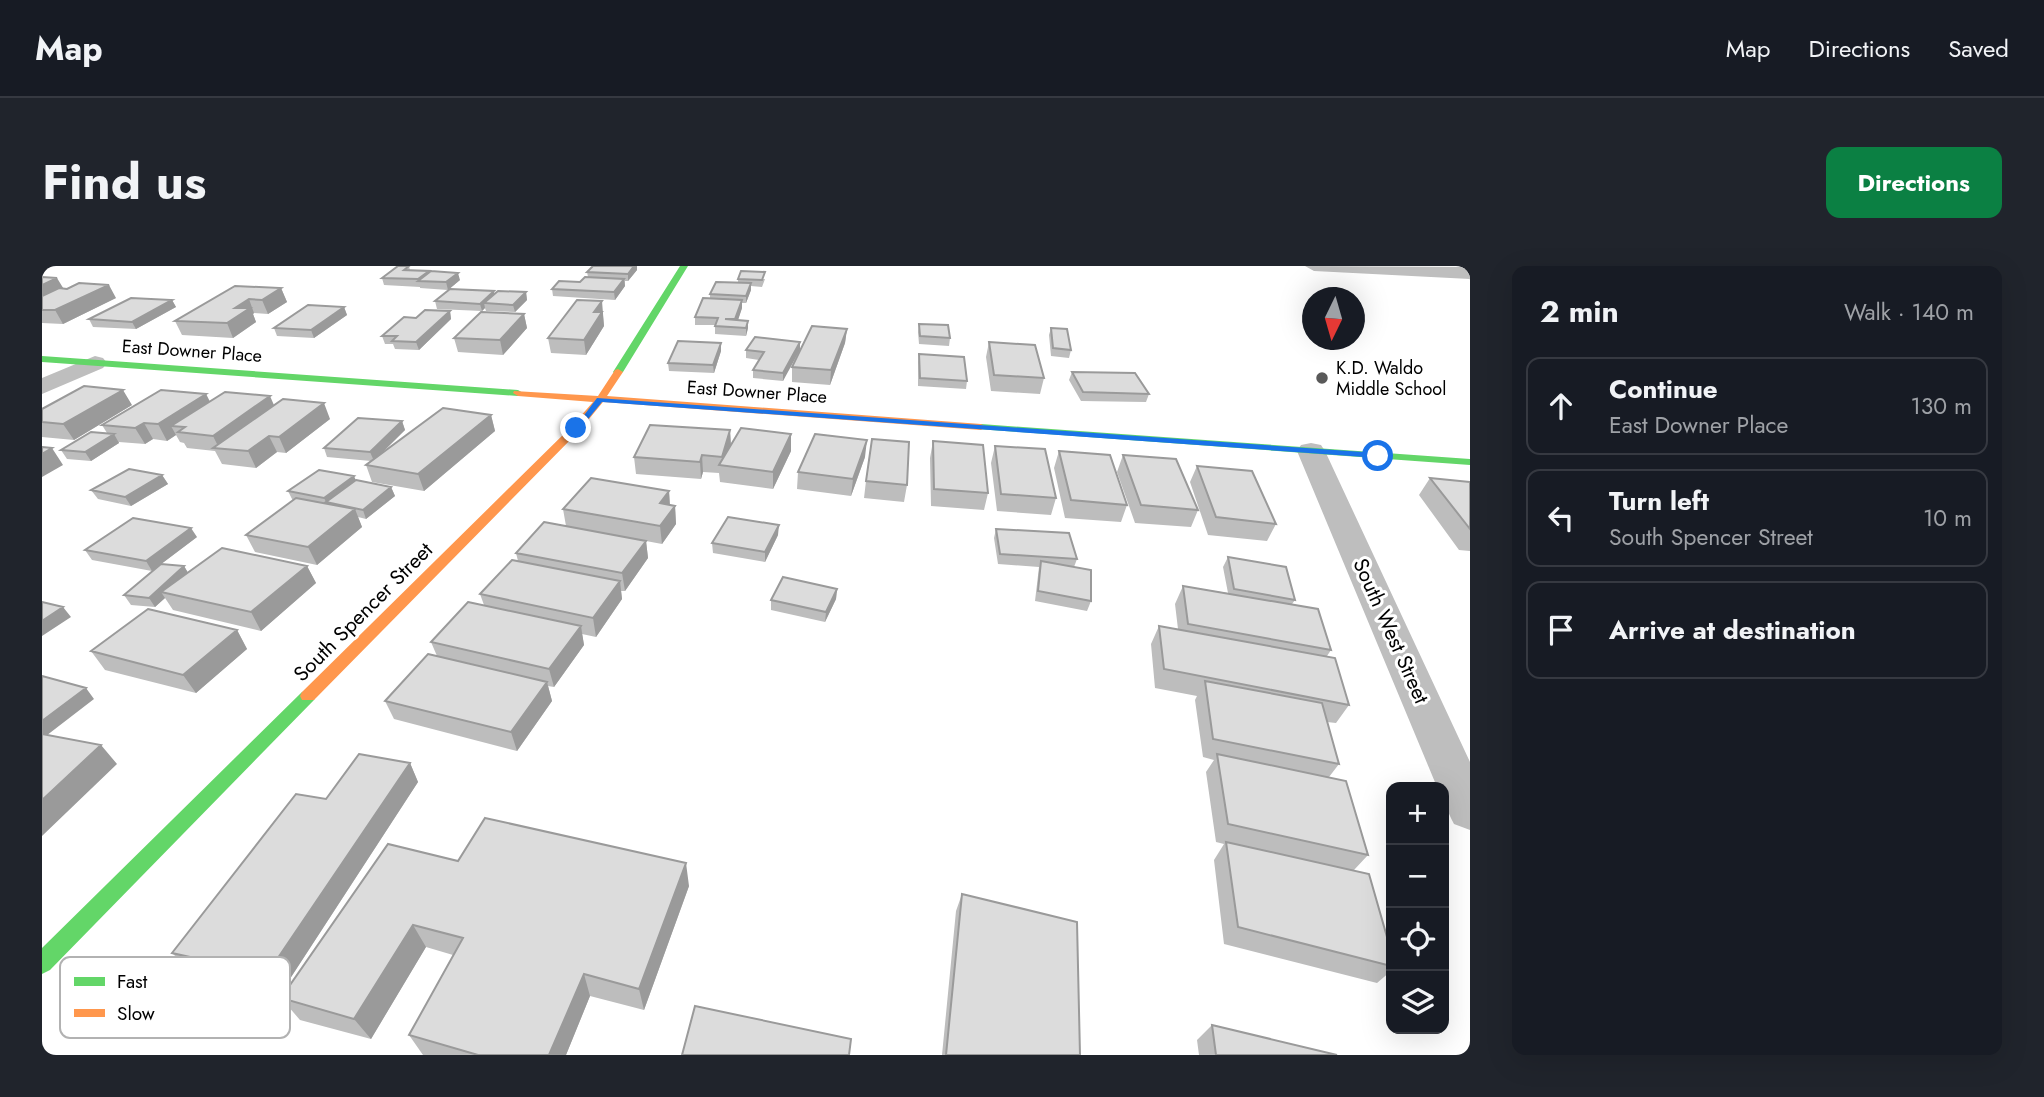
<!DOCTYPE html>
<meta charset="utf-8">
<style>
:root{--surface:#171b24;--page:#20242c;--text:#f1f3f6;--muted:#9ea1a6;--line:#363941;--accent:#0b8043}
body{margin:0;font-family:Jost,sans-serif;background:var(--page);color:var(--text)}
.controls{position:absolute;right:21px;bottom:21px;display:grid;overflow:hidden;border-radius:14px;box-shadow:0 7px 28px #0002}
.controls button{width:63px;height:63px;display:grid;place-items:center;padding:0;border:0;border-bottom:2px solid var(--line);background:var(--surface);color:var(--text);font:35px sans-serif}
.compass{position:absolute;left:1260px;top:21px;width:63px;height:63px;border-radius:50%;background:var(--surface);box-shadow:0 7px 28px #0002;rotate:185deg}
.stop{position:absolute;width:21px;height:21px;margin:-16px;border:5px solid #1a73e8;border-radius:50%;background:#fff}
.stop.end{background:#1a73e8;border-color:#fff;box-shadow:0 2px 7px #0008}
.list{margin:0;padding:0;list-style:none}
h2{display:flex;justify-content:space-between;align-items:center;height:91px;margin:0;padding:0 28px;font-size:30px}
h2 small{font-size:23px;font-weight:400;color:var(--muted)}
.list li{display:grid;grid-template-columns:46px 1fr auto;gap:21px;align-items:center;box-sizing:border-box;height:98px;margin:0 14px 14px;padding:0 14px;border:2px solid var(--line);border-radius:14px}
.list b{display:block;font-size:26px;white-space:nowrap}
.list p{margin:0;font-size:23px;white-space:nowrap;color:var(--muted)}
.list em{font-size:23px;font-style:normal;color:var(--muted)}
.icon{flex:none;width:38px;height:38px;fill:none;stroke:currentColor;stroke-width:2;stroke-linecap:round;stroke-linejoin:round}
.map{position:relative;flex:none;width:1428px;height:789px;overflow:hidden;border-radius:14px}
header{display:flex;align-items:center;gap:42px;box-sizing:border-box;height:98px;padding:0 35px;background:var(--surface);border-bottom:2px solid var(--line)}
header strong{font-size:33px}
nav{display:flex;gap:38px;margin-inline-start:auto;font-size:24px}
.intro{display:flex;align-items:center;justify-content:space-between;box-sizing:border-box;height:168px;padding:0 42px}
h1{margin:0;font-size:49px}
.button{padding:18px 32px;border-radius:14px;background:var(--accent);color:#fff;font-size:24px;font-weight:700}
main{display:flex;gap:42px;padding:0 42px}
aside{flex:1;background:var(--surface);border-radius:14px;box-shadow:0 7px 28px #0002}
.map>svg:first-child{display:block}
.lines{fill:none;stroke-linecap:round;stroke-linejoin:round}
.street{fill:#bebebe;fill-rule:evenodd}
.fast{fill:#63d668;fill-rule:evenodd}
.slow{fill:#ff974d;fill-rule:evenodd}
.wall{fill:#bdbdbd}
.shaded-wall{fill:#9a9a9a}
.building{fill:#dcdcdc;stroke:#9a9a9a;stroke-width:2}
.route{fill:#1a73e8}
.poi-dot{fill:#595959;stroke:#fff;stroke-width:2.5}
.labels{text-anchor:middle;stroke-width:6;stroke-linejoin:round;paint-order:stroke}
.far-street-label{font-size:18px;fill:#000;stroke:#fff}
.far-poi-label{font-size:18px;fill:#000;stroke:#fff;text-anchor:start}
.street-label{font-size:21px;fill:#000;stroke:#fff}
.key{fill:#fff;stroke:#b2b2b2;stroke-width:2}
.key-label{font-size:19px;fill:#000}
</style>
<header>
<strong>Map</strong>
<nav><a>Map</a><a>Directions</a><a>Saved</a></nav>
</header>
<div class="intro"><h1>Find us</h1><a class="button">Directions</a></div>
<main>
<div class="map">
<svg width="1428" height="789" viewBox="0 0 1428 789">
<rect width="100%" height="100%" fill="#fff"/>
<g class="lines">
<path class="street" d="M1263,0L1428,1V13L1272,5Z
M53,90L61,92L65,97L61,102L0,128V112Z
M1269,177L1279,179L1283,185L1428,496V564L1412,558C1405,545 1402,536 1402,521H1395L1255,185L1259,179Z"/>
<path class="fast" d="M638,0H646L581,106L573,108L571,106Z
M0,90L476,124L481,127L476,130L0,96Z
M939,158L1428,193V199L935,163L934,161Z
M266,424L272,426L274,430L272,434L8,704L0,708V682L260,426Z"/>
<path class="slow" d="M576,103L581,106L565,130L939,158L944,161L939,164L561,136L538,164L272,434H260L258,430L260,426L530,160L551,136L476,130L471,127L472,125L556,130L573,104Z"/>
</g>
<path class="wall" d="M367,0L368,4L387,5V7L418,14L406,24L378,22V21L342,19L340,12Z
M551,0H595V4L586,15H583V20L573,34L511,30L510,23L538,16L546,11L545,6Z
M0,11L21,23L74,32L21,58L0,57Z
M696,13H723L720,21L709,20V24L704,37H700V42L696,54L706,55V62L704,70L673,68V59H653V51L668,33V28L696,16Z
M239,22L245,36L226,48L212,47L211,48L214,56L191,72L140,69L133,55Z
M484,26L485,34L473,46L444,45L443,42L440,45L395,43L393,35L452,28Z
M130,34L134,41L94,63L51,61L47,53Z
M302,41L305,49L272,72L235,70L232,62Z
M408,45L409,53L377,84L353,83L351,78H343L340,70L374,52Z
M482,48L485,62L461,89L416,86L412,72Z
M561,48V50L562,60L544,89L509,87L506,72Z
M877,58L908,72L907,80L877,78L876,66Z
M1009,62L1029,84L1027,92L1009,90L1007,69Z
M805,63L803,77L788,119L750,116V101Z
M758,76L741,115L711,112V104L717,94L704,92V84Z
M947,76L1002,112L998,128L949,125L944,91Z
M679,77V85L672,107L627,105L626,97Z
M877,88L925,115L924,123L876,120V96Z
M1030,106L1107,128L1104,136L1039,135L1027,114Z
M164,128L168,136L232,139L288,153L244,187L235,186L214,202L180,198L173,185L145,182L142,177L138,176L134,169L125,175L111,173L103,178L77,176V177L49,195L25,193L19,184L65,167L60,159Z
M90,139L32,174L0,171V143Z
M449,149L453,165L382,225L330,216L324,199L329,195L285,191L282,182L360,155L363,164L339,187Z
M688,164L689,180L749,185L731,223L678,216L677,207L661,206L659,213L594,208L592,191Z
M891,175L946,227L942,244L889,240L888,192Z
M953,180L1014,232L1009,249L955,245L949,197Z
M1017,185L1085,239L1079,256L1023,252L1012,202Z
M1081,189L1156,244L1149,261L1093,257L1075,206Z
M823,191L809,230L755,223L756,206Z
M1155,200L1234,258L1225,275L1166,269L1148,216Z
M120,209L126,218L89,240L56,233L49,224Z
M1388,212L1428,216V285L1417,284L1377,229Z
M314,214L349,221L353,230L324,253L316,251L320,261L275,299L213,286L204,269L251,235L246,225Z
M824,215L865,219L862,236L822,232Z
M627,225L628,239L633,240L634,258L620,278L604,275L606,292L583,325H579L580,333L554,371L540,368L542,379L512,421L506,420L510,435L475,485L352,453L343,435L395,390L389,376L442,339L438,328L476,295L474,287L524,260L521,243Z
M954,263L1035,293L1032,301L1049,335L1045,345L993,335L997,301L956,298L952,272Z
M736,269L723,296L671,287L670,277Z
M155,271L119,298L142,300L146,307L265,300L274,317L219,365L131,344L123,332L113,341L89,339L82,329L116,300L110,305L50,294L43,284Z
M1186,291L1253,334L1250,338L1289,384L1285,390L1307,439L1294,457L1285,456L1297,498L1287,511L1326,589L1312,604L1349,685V705L1335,717L1182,678L1172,594L1182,578L1174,576L1164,506L1172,494L1161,491L1153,434L1155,430L1113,422L1109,378L1117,360L1136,363L1133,338L1141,320L1186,327L1181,301Z
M795,323L794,333L783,356L729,344V334Z
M195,364L205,383L154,427L63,404L49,385Z
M368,497L376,516L240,725L148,704L130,687L284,533Z
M416,595L647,620L602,744L548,730L524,789H381L367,769L411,689L384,681L329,773L258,754L239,732Z
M920,628L1038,789H900L914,645Z
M1170,759L1295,789H1157L1155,774Z"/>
<path class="shaded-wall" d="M592,0H595V4L586,15V8Z
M416,7L418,14L406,24L404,16Z
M15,12L23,25L0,35V19Z
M582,13L583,20L573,34L572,26Z
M709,17V24L704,37V30Z
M67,19L74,32L21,58L13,44Z
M239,22L245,36L226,48L220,34Z
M452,25L453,33L442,37L443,42L440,45L438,38Z
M484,26L485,34L473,46L471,39Z
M207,33L212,47L211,48L214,56L191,72L185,57L193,42Z
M130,34L134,41L94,63L90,56Z
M700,34V42L694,60L683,53Z
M560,35L562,60L544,89L542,74L552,46Z
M302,41L305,49L272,72L269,64Z
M408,45L409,53L377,84L374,76Z
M482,48L485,62L461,89L458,74Z
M706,55V62L704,70V62Z
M805,63L803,77L788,119L789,104Z
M758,76V84L741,115V107Z
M679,77V85L672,107L671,99Z
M81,124L90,139L32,174L21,158Z
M164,128L172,144L143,161L129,160L134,169L125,175L116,158Z
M228,130L235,146L177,182L171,170Z
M282,137L288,153L244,187L237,171Z
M449,149L453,165L382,225L376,208Z
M360,155L363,164L332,195L328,186Z
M102,157L111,173L103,178L93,162Z
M688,164L689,181L680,200V191Z
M72,168L77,177L49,195L43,186Z
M749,168V185L731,223V206Z
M227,170L235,186L214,202L206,185Z
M825,174L823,191L809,230L811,213Z
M10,182L21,199L0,211V188Z
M660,189L661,206L659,213L658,196Z
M120,209L126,218L89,240L83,231Z
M312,210L316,219L284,236L282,232Z
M349,221L353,230L324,253L321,244Z
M627,225L628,242L618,237Z
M633,240L634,258L620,278L618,260Z
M313,243L320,261L275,299L266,281Z
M737,259L736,269L723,296V286Z
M149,262L155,271L110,305L104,295Z
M604,275L606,292L583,325L580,307Z
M142,300L148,310L119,326L123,332L113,341L107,332Z
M265,300L274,317L219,365L209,346Z
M578,315L580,333L554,371L551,352Z
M795,323L794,333L783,356L784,346Z
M21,341L29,351L0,370V355Z
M539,360L542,379L512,421L507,403Z
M195,364L205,383L154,427L141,409Z
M505,416L510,435L475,485L469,466Z
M44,422L52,433L0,473V455Z
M59,479L75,498L0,570V534Z
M368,497L376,516L240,725L225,708Z
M644,597L647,620L602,744L597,723Z
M371,659L384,681L329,773L312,753Z
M542,708L548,730L524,789H507Z"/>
<path class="building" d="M356,0H367L362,4L387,5L376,13L340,12Z
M551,0H592L586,8L545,6Z
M389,5L416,7L404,16L376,15Z
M699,5L723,6L720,14L696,13Z
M0,11L15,12L0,19Z
M543,11L582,13L572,26L510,23L517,15L538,16Z
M674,16L709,17L704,30L668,28Z
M37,17L67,19L13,44H0V30L17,22L25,23Z
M193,20L239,22L220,34L207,33L193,42H208L185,57L133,55Z
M408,23L452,25L438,38L393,35Z
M456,25L484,26L471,39L442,37Z
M89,32L130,34L90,56L47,53Z
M661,32L700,34L693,53H683L706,55L704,62L673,60L676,52L653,51Z
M535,34L560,35L552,46H560L542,74L506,72Z
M266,39L302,41L269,64L232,62Z
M383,44L408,45L374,76L350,75L355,70H340L362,51L374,52Z
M439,46L482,48L458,74L412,72Z
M877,58L906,59L908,72L878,70Z
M770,60L805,63L789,104L750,101Z
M1009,62L1025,63L1029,84L1011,82Z
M713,71L758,76L741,107L711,104L722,86L704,84Z
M636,75L679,77L671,99L626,97Z
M947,76L993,79L1002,112L952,109Z
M877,88L922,91L925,115L878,112Z
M1030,106L1093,107L1107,128L1041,126Z
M42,120L81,124L21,158L0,156V143Z
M119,124L164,128L116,158L102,157L93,162L60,159Z
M183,126L228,130L171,170L136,166L143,161L129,160Z
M241,133L282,137L237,171L227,170L206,185L171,182Z
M401,142L449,149L376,208L324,199Z
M316,152L360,155L328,186L282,182Z
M608,159L688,164L680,191L660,189L658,196L592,191Z
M699,162L749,168L731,206L677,199Z
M49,166L72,168L43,186L19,184Z
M773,168L825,174L811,213L756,206Z
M830,173L867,176L865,219L824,215Z
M891,175L941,179L946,227L892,223Z
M953,180L1003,183L1014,232L959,228Z
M0,181L10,182L0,188Z
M1017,185L1068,189L1085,239L1029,234Z
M1081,189L1134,193L1156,244L1099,239Z
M1155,200L1210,205L1234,258L1174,251Z
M87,203L120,209L83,231L49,224Z
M277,204L312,210L282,232L246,225Z
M549,212L627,225L618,237L633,240L618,260L521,243Z
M1388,212L1428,216V263Z
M314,214L349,221L321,244L284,236Z
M254,232L313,243L266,281L204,269Z
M686,251L737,259L723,286L670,277Z
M91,252L149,262L104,295L43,284Z
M502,256L604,275L580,307L474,287Z
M954,263L1027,267L1035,293L958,288Z
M180,282L265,300L209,346L119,326Z
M1186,291L1244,301L1253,334L1192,323Z
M470,294L578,315L551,352L438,328Z
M999,295L1049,304V335L996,325Z
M119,298L142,300L107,332L82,329Z
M741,311L795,323L784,346L729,334Z
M1141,320L1276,343L1289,384L1146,358Z
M0,336L21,341L0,355Z
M426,336L539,360L507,403L389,376Z
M106,343L195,364L141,409L49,385Z
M1117,360L1293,392L1307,439L1122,403Z
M386,388L505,416L469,466L343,435Z
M0,410L44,422L0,455Z
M1163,415L1280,437L1297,498L1171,473Z
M0,468L59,479L0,534Z
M317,488L368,497L225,708L130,687L254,528L284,533Z
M1175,488L1304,515L1326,589L1186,558Z
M443,552L644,597L597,723L542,708L507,789H436L367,769L421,672L371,659L312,753L239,732L346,578L416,595Z
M1184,576L1327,608L1349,685V700L1196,661Z
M920,628L1035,656L1038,789H904Z
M653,740L809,773L807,789H640Z
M1170,759L1295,789H1174Z"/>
<path class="route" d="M555,132L1336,187L1340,190L1336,192L560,136L537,164H531Z"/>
<circle class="poi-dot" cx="1280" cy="112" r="7"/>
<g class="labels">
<g class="far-street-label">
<text transform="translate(150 85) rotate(4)" y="6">East Downer Place</text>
<text transform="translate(715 126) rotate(4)" y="6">East Downer Place</text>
</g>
<g class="far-poi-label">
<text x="1294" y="108">K.D. Waldo<tspan x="1294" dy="21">Middle School</tspan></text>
</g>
<g class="street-label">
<text transform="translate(321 346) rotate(-45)" y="7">South Spencer Street</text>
<text transform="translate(1349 365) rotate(66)" y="7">South West Street</text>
</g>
</g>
<rect x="18" y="691" width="230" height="81" rx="10" class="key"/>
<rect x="32" y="711" width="31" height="9" fill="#63d668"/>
<rect x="32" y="743" width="31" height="8" fill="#ff974d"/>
<g class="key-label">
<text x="75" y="722">Fast</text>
<text x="75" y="754">Slow</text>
</g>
</svg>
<div class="controls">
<button>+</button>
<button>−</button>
<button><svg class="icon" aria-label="locate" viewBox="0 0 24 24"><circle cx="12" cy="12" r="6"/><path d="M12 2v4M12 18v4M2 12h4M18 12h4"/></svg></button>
<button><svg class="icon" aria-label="layers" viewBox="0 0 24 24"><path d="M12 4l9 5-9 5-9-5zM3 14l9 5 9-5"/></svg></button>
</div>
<svg class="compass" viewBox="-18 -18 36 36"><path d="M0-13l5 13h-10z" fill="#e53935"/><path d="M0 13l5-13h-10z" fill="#9ea1a6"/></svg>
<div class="stop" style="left:1336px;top:190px"></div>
<div class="stop end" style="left:534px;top:162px"></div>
</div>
<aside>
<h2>2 min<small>Walk · 140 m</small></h2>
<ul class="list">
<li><svg class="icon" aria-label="ahead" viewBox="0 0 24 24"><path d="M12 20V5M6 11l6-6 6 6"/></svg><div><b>Continue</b><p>East Downer Place</p></div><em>130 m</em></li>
<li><svg class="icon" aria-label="left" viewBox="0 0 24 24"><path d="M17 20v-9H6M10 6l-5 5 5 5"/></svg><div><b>Turn left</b><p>South Spencer Street</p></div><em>10 m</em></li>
<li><svg class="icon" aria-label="arrive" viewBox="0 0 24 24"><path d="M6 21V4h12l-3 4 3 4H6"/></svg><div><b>Arrive at destination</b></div></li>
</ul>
</aside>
</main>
